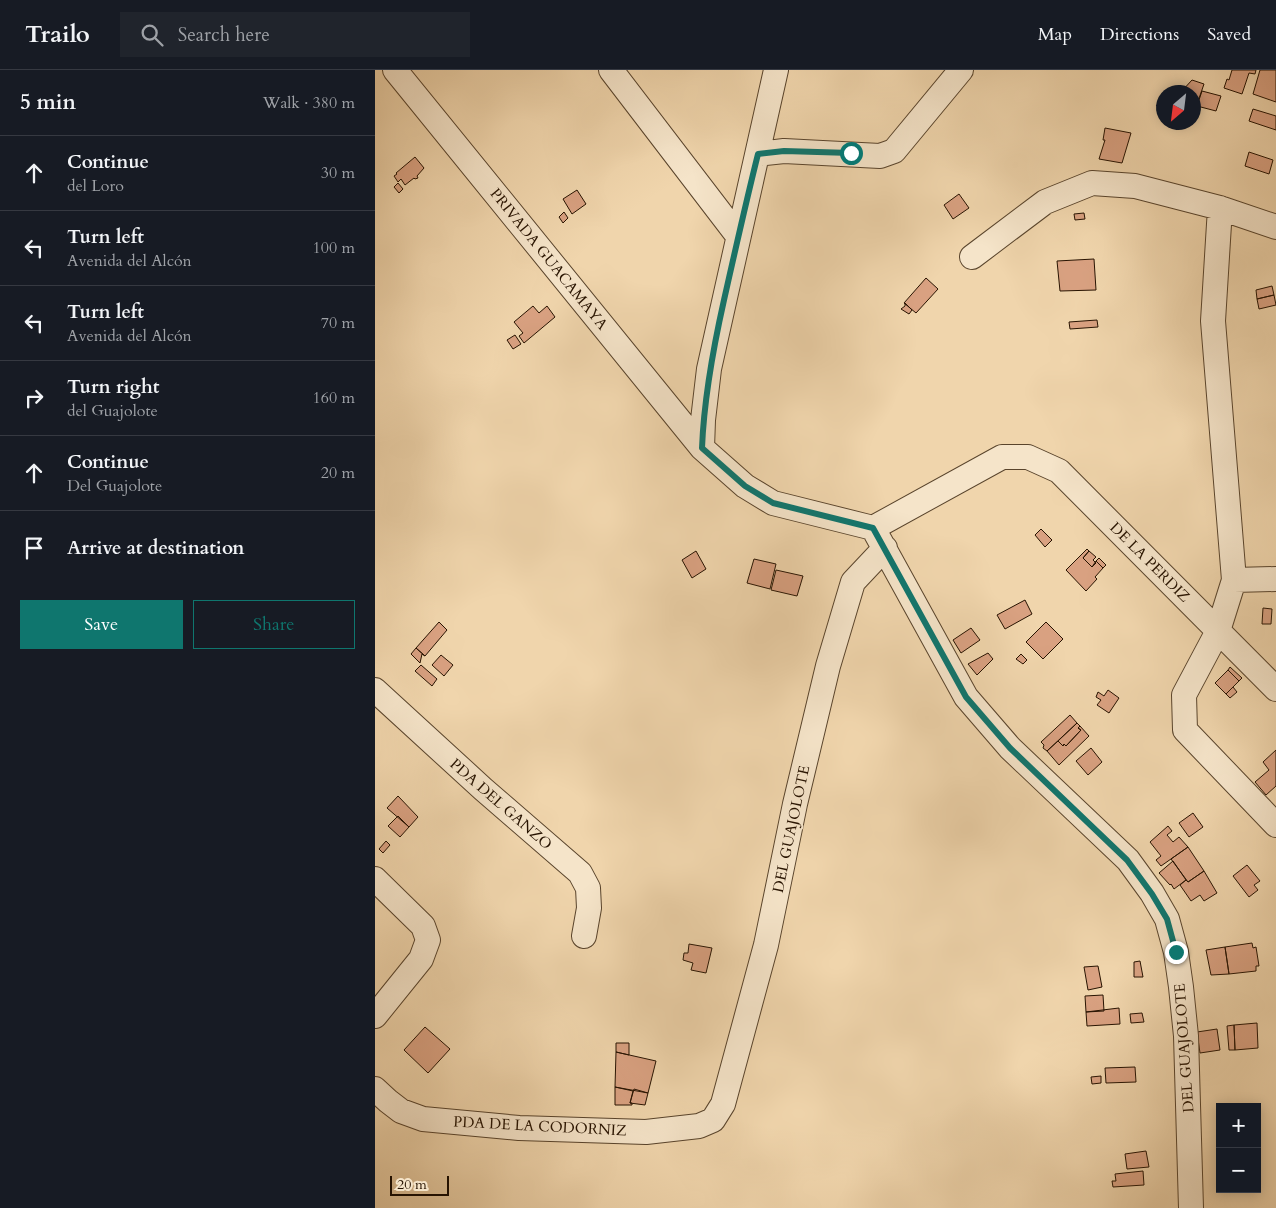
<!DOCTYPE html>
<meta charset="utf-8">
<style>
:root{--surface:#171b24;--page:#20242c;--text:#f1f3f6;--muted:#9ea1a6;--line:#363941;--accent:#0f766e}
body{margin:0;font-family:Cardo,serif;background:var(--page);color:var(--text)}
.controls{position:absolute;right:15px;bottom:15px;display:grid;overflow:hidden;border-radius:0px;box-shadow:0 2px 12px #0003}
.controls button{width:45px;height:45px;display:grid;place-items:center;padding:0;border:0;border-bottom:1px solid var(--line);background:var(--surface);color:var(--text);font:25px sans-serif}
.compass{position:absolute;left:781px;top:15px;width:45px;height:45px;border-radius:50%;background:var(--surface);box-shadow:0 2px 12px #0003;rotate:208deg}
.scale{position:absolute;left:15px;bottom:12px;width:59px;box-sizing:border-box;padding-left:5px;border:2px solid #271301;border-top:0;font-size:14px;line-height:18px;white-space:nowrap;color:#271301;-webkit-text-stroke:4px #f5e4c9;paint-order:stroke}
.stop{position:absolute;width:15px;height:15px;margin:-11px;border:4px solid #0f766e;border-radius:50%;background:#fff}
.stop.end{background:#0f766e;border-color:#fff;box-shadow:0 1px 5px #0008}
.list{margin:0;padding:0;list-style:none}
h2{display:flex;justify-content:space-between;align-items:center;height:65px;margin:0;padding:0 20px;font-size:21px}
h2 small{font-size:16px;font-weight:400;color:var(--muted)}
.list li{display:grid;grid-template-columns:32px 1fr auto;gap:15px;align-items:center;box-sizing:border-box;height:75px;padding:0 20px;border-top:1px solid var(--line)}
.list b{display:block;font-size:19px;white-space:nowrap}
.list p{margin:0;font-size:16px;white-space:nowrap;color:var(--muted)}
.list em{font-size:16px;font-style:normal;color:var(--muted)}
.actions{display:flex;gap:10px;padding:15px 20px}
.actions a{flex:1;padding:11px 0;border:1px solid var(--accent);border-radius:0px;text-align:center;font-size:18px;color:var(--accent)}
.actions .main{background:var(--accent);color:#fff}
.icon{flex:none;width:28px;height:28px;fill:none;stroke:currentColor;stroke-width:2;stroke-linecap:round;stroke-linejoin:round}
.map{position:relative;flex:none;width:901px;height:1138px;overflow:hidden}
header{display:flex;align-items:center;gap:30px;box-sizing:border-box;height:70px;padding:0 25px;background:var(--surface);border-bottom:1px solid var(--line)}
header strong{font-size:24px}
nav{display:flex;gap:28px;margin-inline-start:auto;font-size:18px}
.search{width:350px;height:45px;background:var(--page);display:flex;align-items:center;gap:12px;box-sizing:border-box;padding:0 18px;border-radius:0px;color:var(--muted);font-size:19px}
main{display:flex}
aside{flex:1;background:var(--surface)}
.map>svg:first-child{display:block}
.building{fill:#d9a181;stroke:#271301}
.lines{fill:none;stroke-linecap:round;stroke-linejoin:round}
.street-casing{stroke:#59442c;stroke-width:26}
.street{stroke:#f5e4c9;stroke-width:24}
.route{stroke:#0f766e;stroke-width:6}
.labels{text-anchor:middle;stroke-width:4;stroke-linejoin:round;paint-order:stroke}
.street-label{font-size:15px;fill:#271301;stroke:#f5e4c9}
</style>
<header>
<strong>Trailo</strong>
<div class="search"><svg class="icon" aria-label="search" viewBox="0 0 24 24"><circle cx="10" cy="10" r="6"/><path d="M15 15l6 6"/></svg>Search here</div>
<nav><a>Map</a><a>Directions</a><a>Saved</a></nav>
</header>
<main>
<aside>
<h2>5 min<small>Walk · 380 m</small></h2>
<ul class="list">
<li><svg class="icon" aria-label="ahead" viewBox="0 0 24 24"><path d="M12 20V5M6 11l6-6 6 6"/></svg><div><b>Continue</b><p>del Loro</p></div><em>30 m</em></li>
<li><svg class="icon" aria-label="left" viewBox="0 0 24 24"><path d="M17 20v-9H6M10 6l-5 5 5 5"/></svg><div><b>Turn left</b><p>Avenida del Alcón</p></div><em>100 m</em></li>
<li><svg class="icon" aria-label="left" viewBox="0 0 24 24"><path d="M17 20v-9H6M10 6l-5 5 5 5"/></svg><div><b>Turn left</b><p>Avenida del Alcón</p></div><em>70 m</em></li>
<li><svg class="icon" aria-label="right" viewBox="0 0 24 24"><path d="M7 20v-9h11M14 6l5 5-5 5"/></svg><div><b>Turn right</b><p>del Guajolote</p></div><em>160 m</em></li>
<li><svg class="icon" aria-label="ahead" viewBox="0 0 24 24"><path d="M12 20V5M6 11l6-6 6 6"/></svg><div><b>Continue</b><p>Del Guajolote</p></div><em>20 m</em></li>
<li><svg class="icon" aria-label="arrive" viewBox="0 0 24 24"><path d="M6 21V4h12l-3 4 3 4H6"/></svg><div><b>Arrive at destination</b></div></li>
</ul>
<div class="actions"><a class="main">Save</a><a>Share</a></div>
</aside>
<div class="map">
<svg width="901" height="1138" viewBox="0 0 901 1138">
<rect width="100%" height="100%" fill="#f0d5ac"/>
<filter id="stains"><feTurbulence type="fractalNoise" baseFrequency=".004" numOctaves="4"/><feColorMatrix values="0 0 0 0 .2 0 0 0 0 .09 0 0 0 0 .02 0 0 0 .5 -.17"/></filter>
<radialGradient id="worn" r=".72"><stop offset=".6" stop-color="#630" stop-opacity="0"/><stop offset="1" stop-color="#630" stop-opacity=".3"/></radialGradient>
<path class="building" d="M857,0H881L880,4L874,3L867,24L849,18L852,9L854,10Z
M885,0H901V32L878,24Z
M817,10L829,14L821,37L818,36V22H806Z
M827,21L846,26L841,41L822,36Z
M878,39L901,46V60L874,51Z
M730,58L756,63L747,93L724,89L730,70H728Z
M874,82L898,90L894,104L870,96Z
M40,87L49,98L42,106L43,108L40,109L39,108L30,115L26,109L23,112L19,106L22,104L21,103Z
M23,113L28,119L24,123L19,117Z
M202,120L211,134L197,144L188,129Z
M584,124L594,138L578,149L569,135Z
M189,142L193,148L188,153L184,147Z
M709,143L710,149L700,150L699,144Z
M719,189L721,220L685,221L682,191Z
M551,208L563,219L541,243L529,233Z
M897,216L899,225L882,229L881,220Z
M899,225L901,235L884,239L882,229Z
M530,233L537,240L534,244L526,239L530,236Z
M158,236L164,243L172,236L180,247L149,273L144,266L148,263L139,252Z
M722,250L723,257L695,259L694,252Z
M140,265L146,274L138,279L132,270Z
M666,459L677,470L670,477L660,465Z
M712,479L714,481L708,488L717,497L721,491L728,498L720,507L722,509L711,521L691,500Z
M321,481L331,499L317,508L307,490Z
M714,481L721,487L718,490L721,493L717,497L708,488Z
M724,488L731,495L728,498L721,491Z
M379,489L401,494L395,519L372,513Z
M401,500L428,506L422,526L396,520Z
M650,530L657,544L630,559L622,545Z
M888,538L897,539L896,554H887Z
M64,552L72,560L50,586L41,578Z
M671,552L688,569L668,589L651,572Z
M596,558L605,570L586,583L578,570Z
M41,578L50,586L47,584L45,593L36,584Z
M613,583L618,589L602,605L593,594Z
M646,584L652,590L648,594L641,589Z
M66,585L78,595L69,606L57,595Z
M46,595L62,609L57,616L40,601Z
M855,597L867,608L864,611L853,600Z
M853,600L864,611L851,624L840,613Z
M858,617L862,622L855,628L851,624Z
M733,620L744,628L734,643L722,635L726,630L721,627L723,622L729,626Z
M695,645L702,653L672,681L668,678L669,675L666,672Z
M702,653L705,656L703,658L706,660L691,676L689,674L688,676L683,671Z
M705,656L714,666L684,695L672,681L683,671L688,676L689,674L691,676L706,660L703,658Z
M716,678L727,692L713,705L701,691Z
M901,680V716L891,725L880,712L894,700L888,692Z
M23,726L43,747L34,757L12,738Z
M818,743L828,757L814,767L804,753Z
M23,746L34,757L25,767L13,756Z
M793,756L797,761L792,765L798,772L804,767L813,777L786,796L781,790L786,786L775,772Z
M11,771L15,775L8,783L4,779Z
M813,777L829,801L813,812L796,789Z
M798,791L811,810L799,819L796,814L795,815L784,803Z
M872,795L885,811L879,815L883,820L874,827L858,806Z
M829,801L842,823L829,831L825,825L816,831L805,815L811,810L813,812Z
M877,873L878,878L881,877L884,896H881V901L854,904L850,877Z
M314,874L337,878L331,903L316,900L318,893L308,890L309,883H313Z
M850,877L854,904L836,905L831,880Z
M765,891L768,907H759V892Z
M723,896L727,917L713,920L709,897Z
M728,925L729,941L711,942L710,926Z
M744,938L745,954L712,956L711,942Z
M767,943L769,952L756,953L755,944Z
M882,953L883,978L860,980L859,955Z
M859,955L860,980H854L852,956Z
M50,957L75,979L53,1003L29,980Z
M842,959L845,980L825,983L822,962Z
M241,973H254V985L241,982Z
M241,982L281,991L273,1023L240,1017Z
M760,997L761,1012L731,1013L730,998Z
M726,1006V1013L717,1014L716,1007Z
M240,1017L258,1021L255,1033H257V1035H240Z
M259,1019L273,1023L270,1035L255,1033Z
M771,1081L774,1097L752,1099L750,1084Z
M768,1101L769,1115L738,1117L737,1111H741L740,1104Z"/>
<g class="lines">
<g class="street-casing">
<path id="street" d="M20,0L327,378L370,416L398,433L498,458
M236,0L363,166
M383,84L409,81L505,86L519,81L586,0
M845,138L838,251L859,510L843,561L809,625L810,660L901,755
M597,187L670,132L717,113L760,116L845,138L901,157
M327,378L328,350L334,299L401,0
M498,458L591,627L635,678L753,790L777,823L792,849L801,882L806,917L811,966L816,1138
M498,458L627,387H653L684,401L901,619
M859,510L901,509
M0,620L108,719L205,803L213,818L214,838L209,866
M0,809L48,856L53,870L46,889L0,946
M0,1019L13,1031L26,1041L48,1049L144,1058L271,1062L324,1056L338,1050L348,1034L391,875L420,734L453,596L478,512L510,478"/>
</g>
<use href="#street" class="street"/>
</g>
<g class="lines">
<path class="route" d="M476,83L409,81L383,84C371,132 360,181 349,230C338,279 329,327 327,378L370,416L398,433L498,458L591,627L635,678L752,790L777,824L792,849L801,882"/>
</g>
<g class="labels">
<g class="street-label">
<text transform="translate(174 189) rotate(51)" y="5">PRIVADA GUACAMAYA</text>
<text transform="translate(775 492) rotate(45)" y="5">DE LA PERDIZ</text>
<text transform="translate(126 734) rotate(41)" y="5">PDA DEL GANZO</text>
<text transform="translate(416 759) rotate(-78)" y="5">DEL GUAJOLOTE</text>
<text transform="translate(809 978) rotate(-94)" y="5">DEL GUAJOLOTE</text>
<text transform="translate(165 1056) rotate(3)" y="5">PDA DE LA CODORNIZ</text>
</g>
</g>
<rect width="100%" height="100%" filter="url(#stains)"/>
<rect width="100%" height="100%" fill="url(#worn)"/>
</svg>
<div class="controls">
<button>+</button>
<button>−</button>
</div>
<svg class="compass" viewBox="-18 -18 36 36"><path d="M0-13l5 13h-10z" fill="#e53935"/><path d="M0 13l5-13h-10z" fill="#9ea1a6"/></svg>
<div class="scale">20 m</div>
<div class="stop" style="left:476px;top:83px"></div>
<div class="stop end" style="left:801px;top:882px"></div>
</div>
</main>
